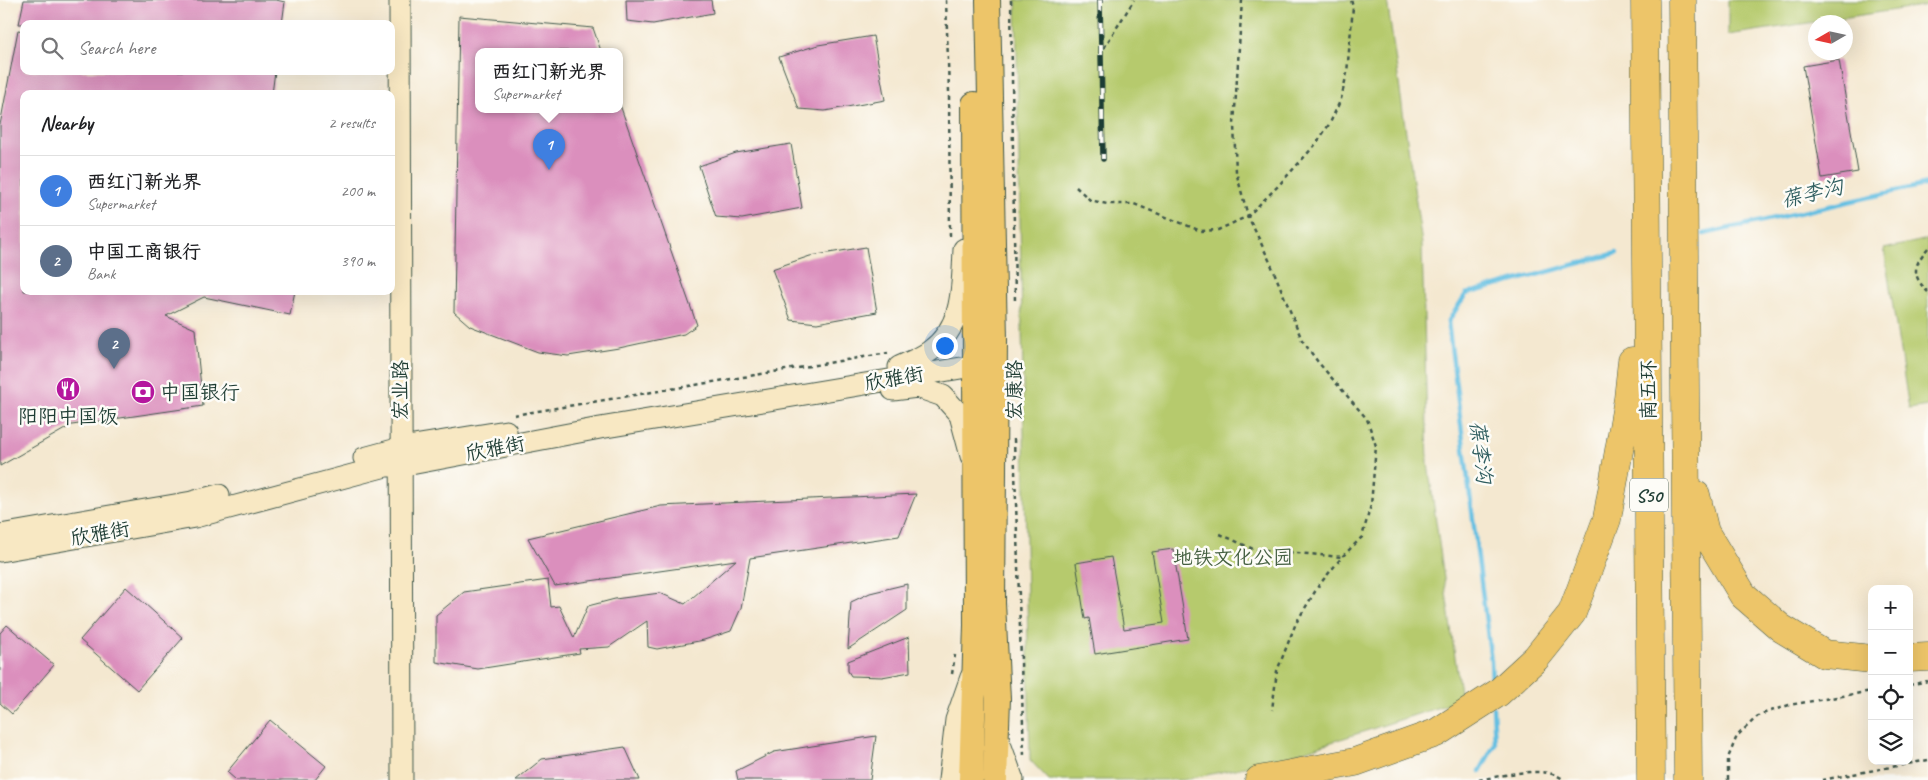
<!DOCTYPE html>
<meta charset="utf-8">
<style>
:root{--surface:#fff;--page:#f2f2f2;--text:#202124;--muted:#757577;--line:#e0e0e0;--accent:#0b8043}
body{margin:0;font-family:Caveat,"LXGW WenKai TC",sans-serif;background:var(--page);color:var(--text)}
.controls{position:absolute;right:15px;bottom:15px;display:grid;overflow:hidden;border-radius:10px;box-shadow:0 5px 20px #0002}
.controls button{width:45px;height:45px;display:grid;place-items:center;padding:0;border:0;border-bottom:1px solid var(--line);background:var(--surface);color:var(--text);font:25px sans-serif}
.compass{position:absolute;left:1808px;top:15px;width:45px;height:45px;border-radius:50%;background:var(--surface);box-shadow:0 5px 20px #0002;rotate:261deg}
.you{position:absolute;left:944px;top:345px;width:18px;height:18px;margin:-12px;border:4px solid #fff;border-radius:50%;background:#1a73e8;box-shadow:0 0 0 8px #1a73e833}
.badge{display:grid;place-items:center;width:32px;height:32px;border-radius:50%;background:var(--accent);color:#fff;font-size:16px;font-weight:700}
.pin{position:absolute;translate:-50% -41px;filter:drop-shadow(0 1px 2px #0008)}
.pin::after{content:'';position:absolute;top:26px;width:18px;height:15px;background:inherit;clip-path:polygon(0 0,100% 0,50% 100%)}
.popup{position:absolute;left:475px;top:48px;width:148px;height:65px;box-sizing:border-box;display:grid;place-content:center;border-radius:10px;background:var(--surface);filter:drop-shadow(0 1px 4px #0005);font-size:16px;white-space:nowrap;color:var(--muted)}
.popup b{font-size:19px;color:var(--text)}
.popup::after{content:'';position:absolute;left:50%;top:100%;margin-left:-10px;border:10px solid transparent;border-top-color:var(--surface)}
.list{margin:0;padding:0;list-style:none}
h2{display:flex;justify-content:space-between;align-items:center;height:65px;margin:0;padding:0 20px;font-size:21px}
h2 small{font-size:16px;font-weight:400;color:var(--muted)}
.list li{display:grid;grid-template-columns:32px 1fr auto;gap:15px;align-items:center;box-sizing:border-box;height:70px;padding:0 20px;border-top:1px solid var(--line)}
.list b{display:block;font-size:19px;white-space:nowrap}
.list p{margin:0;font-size:16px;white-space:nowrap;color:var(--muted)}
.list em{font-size:16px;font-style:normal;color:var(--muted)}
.icon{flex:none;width:28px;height:28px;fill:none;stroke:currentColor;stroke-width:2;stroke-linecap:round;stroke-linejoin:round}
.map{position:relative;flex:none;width:1928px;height:780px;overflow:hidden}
.search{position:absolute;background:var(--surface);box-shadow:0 5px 20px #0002;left:20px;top:20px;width:375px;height:55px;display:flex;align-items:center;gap:12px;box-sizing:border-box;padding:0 18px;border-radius:10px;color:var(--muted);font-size:19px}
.panel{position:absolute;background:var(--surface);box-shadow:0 5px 20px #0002;left:20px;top:90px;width:375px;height:205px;border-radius:10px}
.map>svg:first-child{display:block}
.green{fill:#b6ca6d;stroke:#6a8450}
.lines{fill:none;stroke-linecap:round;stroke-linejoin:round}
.stream{stroke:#64bfe2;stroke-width:4.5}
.building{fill:#db8fbd}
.secondary-casing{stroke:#3f574b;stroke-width:23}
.primary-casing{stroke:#3f574b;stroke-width:26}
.highway-casing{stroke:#3f574b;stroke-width:29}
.path{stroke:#3f574b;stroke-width:2.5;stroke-dasharray:4 4;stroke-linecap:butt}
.secondary{stroke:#f8e8c3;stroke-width:21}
.primary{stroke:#edc569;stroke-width:24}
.highway{stroke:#edc569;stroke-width:28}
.rail-casing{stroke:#1f3d34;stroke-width:5.5}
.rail{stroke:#fdfcf7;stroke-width:4;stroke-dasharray:11;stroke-linecap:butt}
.labels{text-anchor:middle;stroke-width:5;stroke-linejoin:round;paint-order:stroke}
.shield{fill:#fdfcf7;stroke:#62766e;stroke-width:1}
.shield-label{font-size:19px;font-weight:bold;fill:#1f3d34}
.street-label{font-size:20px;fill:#1f3d34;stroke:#fdfcf7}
.poi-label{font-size:20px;fill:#1f3d34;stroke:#fdfcf7;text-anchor:start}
.park-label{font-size:20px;fill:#456042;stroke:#fdfcf7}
.water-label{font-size:21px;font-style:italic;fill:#305e60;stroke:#fdfcf7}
</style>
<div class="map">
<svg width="1928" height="780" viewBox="0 0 1928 780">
<rect width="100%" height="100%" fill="#fdfcf7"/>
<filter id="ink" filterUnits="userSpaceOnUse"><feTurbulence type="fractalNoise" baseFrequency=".02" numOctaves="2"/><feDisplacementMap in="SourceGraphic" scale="10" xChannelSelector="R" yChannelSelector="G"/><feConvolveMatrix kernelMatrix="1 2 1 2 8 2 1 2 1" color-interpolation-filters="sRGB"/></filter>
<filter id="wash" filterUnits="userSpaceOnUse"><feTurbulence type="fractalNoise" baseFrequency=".0096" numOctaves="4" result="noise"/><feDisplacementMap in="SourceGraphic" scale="20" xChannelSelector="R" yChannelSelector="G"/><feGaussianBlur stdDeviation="1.12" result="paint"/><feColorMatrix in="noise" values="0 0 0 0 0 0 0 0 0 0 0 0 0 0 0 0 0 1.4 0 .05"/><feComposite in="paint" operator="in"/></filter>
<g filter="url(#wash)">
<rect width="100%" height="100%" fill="#f4e8d0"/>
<path class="green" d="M1016,0H1387L1422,244L1428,464L1461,700L1273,761L1183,780H1049L1030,760Z
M1728,0H1928V5L1728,35Z
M1928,239V406L1909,409L1884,249Z"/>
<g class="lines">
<path class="stream" d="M1704,234L1928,184
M1492,686L1491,661L1448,322L1466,294L1617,253
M1480,771L1495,744L1493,708"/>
</g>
<g id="blocks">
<path class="building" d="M24,0H276L285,2L282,24H19Z
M626,0H711L713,13L653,24L627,21Z
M459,16L593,28L601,51H479V109H619V102L697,325L684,334L619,348L568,356L538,352L470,326L454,312Z
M18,30L24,31V71H275L272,94H24V291H295L290,315L204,297L166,316L195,329L203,406L72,425L0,466V125Z
M873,36L885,100L825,111L799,109L779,57L818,45Z
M1839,60L1858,172L1822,178L1803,66Z
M791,144L802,208L742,219L716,217L699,166L736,153Z
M866,247L877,312L817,323L791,320L772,269L810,256Z
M916,494L899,536L750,558L741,608L731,631L704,640L657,649L648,647L647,621L609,647L579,649L580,653L478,669L436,662V615L464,592L548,580L551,607L559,606L574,638L588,606L615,599L660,593L685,604L736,560L555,586L528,538L661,506Z
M1173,549L1188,639L1095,654L1089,618L1085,619L1076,563L1111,557L1124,629L1164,623L1152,552Z
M907,584V610L848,649L851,602L870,593Z
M126,587L183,638L137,690L80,640Z
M7,625L54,665L12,714L0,703V633Z
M909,637L910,672L882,677L851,676L848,671V661Z
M270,720L326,766L315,780H236L227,772Z
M876,736L870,780H738L736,771L774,752Z
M625,747L640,780H516L542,759Z"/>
</g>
</g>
<g filter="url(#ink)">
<use href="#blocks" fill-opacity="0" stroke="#3f574b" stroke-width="1"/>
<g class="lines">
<g class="secondary-casing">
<path id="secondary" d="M400,0L402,780
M899,367C909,362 921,358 930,351C964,326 962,288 964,249
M893,390L917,387L943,396L960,415L971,456
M364,458L401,448L506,431
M0,535L192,502L219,495
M0,551L195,517L386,466H400L600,428L991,363
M998,738L1013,780
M949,780L956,720L971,677"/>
</g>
<g class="primary-casing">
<path id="primary" d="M988,0L995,340L993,603L998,699L995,780
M971,780L976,625L974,104"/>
</g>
<g class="highway-casing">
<path id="highway" d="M1645,0L1651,780
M1682,0L1688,780
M1696,495L1705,532L1743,595L1781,628L1824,654L1872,659
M1909,658L1928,657
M1259,780L1355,762L1436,733L1498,693L1536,658L1572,613L1607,519L1628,399L1632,361"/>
</g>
<path class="path" d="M946,0L949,92L950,239
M1011,0L1015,304
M1242,0L1234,125L1236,172L1248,216L1270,262L1302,340L1318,362L1367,419L1376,446L1371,505L1362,537L1342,557L1319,585L1296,623L1277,671L1272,710
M1104,48L1134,0
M1076,187L1090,200L1107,204H1134L1201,231L1218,230L1248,216L1278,186L1316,144L1330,123L1341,99L1347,73L1353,7L1351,0
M1928,248C1913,266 1911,275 1928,292
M514,415L888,353
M1014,439L1024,756
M1220,534L1253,549L1342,557
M952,674L955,655
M1909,685L1928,681
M1479,780C1501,776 1546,764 1564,780
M1728,780V758L1737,736L1759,715L1789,705L1872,691
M1822,780L1928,760"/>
<use href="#secondary" class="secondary"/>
<use href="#primary" class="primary"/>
<use href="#highway" class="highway"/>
<g class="rail-casing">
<path id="rail" d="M1100,0L1103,159"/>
</g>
<use href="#rail" class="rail"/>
</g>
</g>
<defs>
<g id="restaurant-disc" transform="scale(1.25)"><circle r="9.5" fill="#b5179e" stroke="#fdfcf7"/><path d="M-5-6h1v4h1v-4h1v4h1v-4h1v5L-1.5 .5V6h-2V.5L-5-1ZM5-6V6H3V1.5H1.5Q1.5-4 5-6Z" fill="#fff"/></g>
<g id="bank-disc" transform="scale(1.25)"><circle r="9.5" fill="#b5179e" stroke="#fdfcf7"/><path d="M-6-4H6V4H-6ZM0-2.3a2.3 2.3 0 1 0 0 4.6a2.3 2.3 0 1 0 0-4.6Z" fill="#fff"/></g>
</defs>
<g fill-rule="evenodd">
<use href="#restaurant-disc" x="68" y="389"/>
<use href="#bank-disc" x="143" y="392"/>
</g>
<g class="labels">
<rect class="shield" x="1630" y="478.5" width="38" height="33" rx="4"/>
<g class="shield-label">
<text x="1649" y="502">S50</text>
</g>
<g class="street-label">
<text transform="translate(894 378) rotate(-10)" y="7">欣雅街</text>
<text transform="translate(400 390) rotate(-90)" y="7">宏业路</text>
<text transform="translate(1014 390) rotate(-90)" y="7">宏康路</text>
<text transform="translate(1648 390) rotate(-90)" y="7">南五环</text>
<text transform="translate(495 448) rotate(-11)" y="7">欣雅街</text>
<text transform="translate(100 533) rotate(-10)" y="7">欣雅街</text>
</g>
<g class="poi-label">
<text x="160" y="399">中国银行</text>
<text x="68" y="423" text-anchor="middle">阳阳中国饭</text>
</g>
<g class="park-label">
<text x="1233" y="564">地铁文化公园</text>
</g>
<g class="water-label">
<text transform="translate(1812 193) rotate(-13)" y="7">葆李沟</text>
<text transform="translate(1481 452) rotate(83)" y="7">葆李沟</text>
</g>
</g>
</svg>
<div class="controls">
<button>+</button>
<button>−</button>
<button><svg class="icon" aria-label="locate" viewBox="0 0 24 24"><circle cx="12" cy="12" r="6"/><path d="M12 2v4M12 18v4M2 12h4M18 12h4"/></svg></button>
<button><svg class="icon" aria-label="layers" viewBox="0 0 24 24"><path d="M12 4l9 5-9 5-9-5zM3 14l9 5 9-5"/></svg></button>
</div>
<svg class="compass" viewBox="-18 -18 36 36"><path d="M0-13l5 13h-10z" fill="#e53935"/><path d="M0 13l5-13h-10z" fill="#757577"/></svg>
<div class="you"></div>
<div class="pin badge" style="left:549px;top:170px;background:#3f7fe0">1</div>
<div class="popup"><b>西红门新光界</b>Supermarket</div>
<div class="pin badge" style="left:114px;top:369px;background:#5c6f8a">2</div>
<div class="search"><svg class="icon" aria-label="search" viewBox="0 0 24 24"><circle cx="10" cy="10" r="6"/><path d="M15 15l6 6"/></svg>Search here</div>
<section class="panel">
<h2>Nearby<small>2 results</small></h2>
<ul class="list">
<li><span class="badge" style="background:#3f7fe0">1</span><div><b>西红门新光界</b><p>Supermarket</p></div><em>200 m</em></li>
<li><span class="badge" style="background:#5c6f8a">2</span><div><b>中国工商银行</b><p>Bank</p></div><em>390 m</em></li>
</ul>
</section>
</div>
